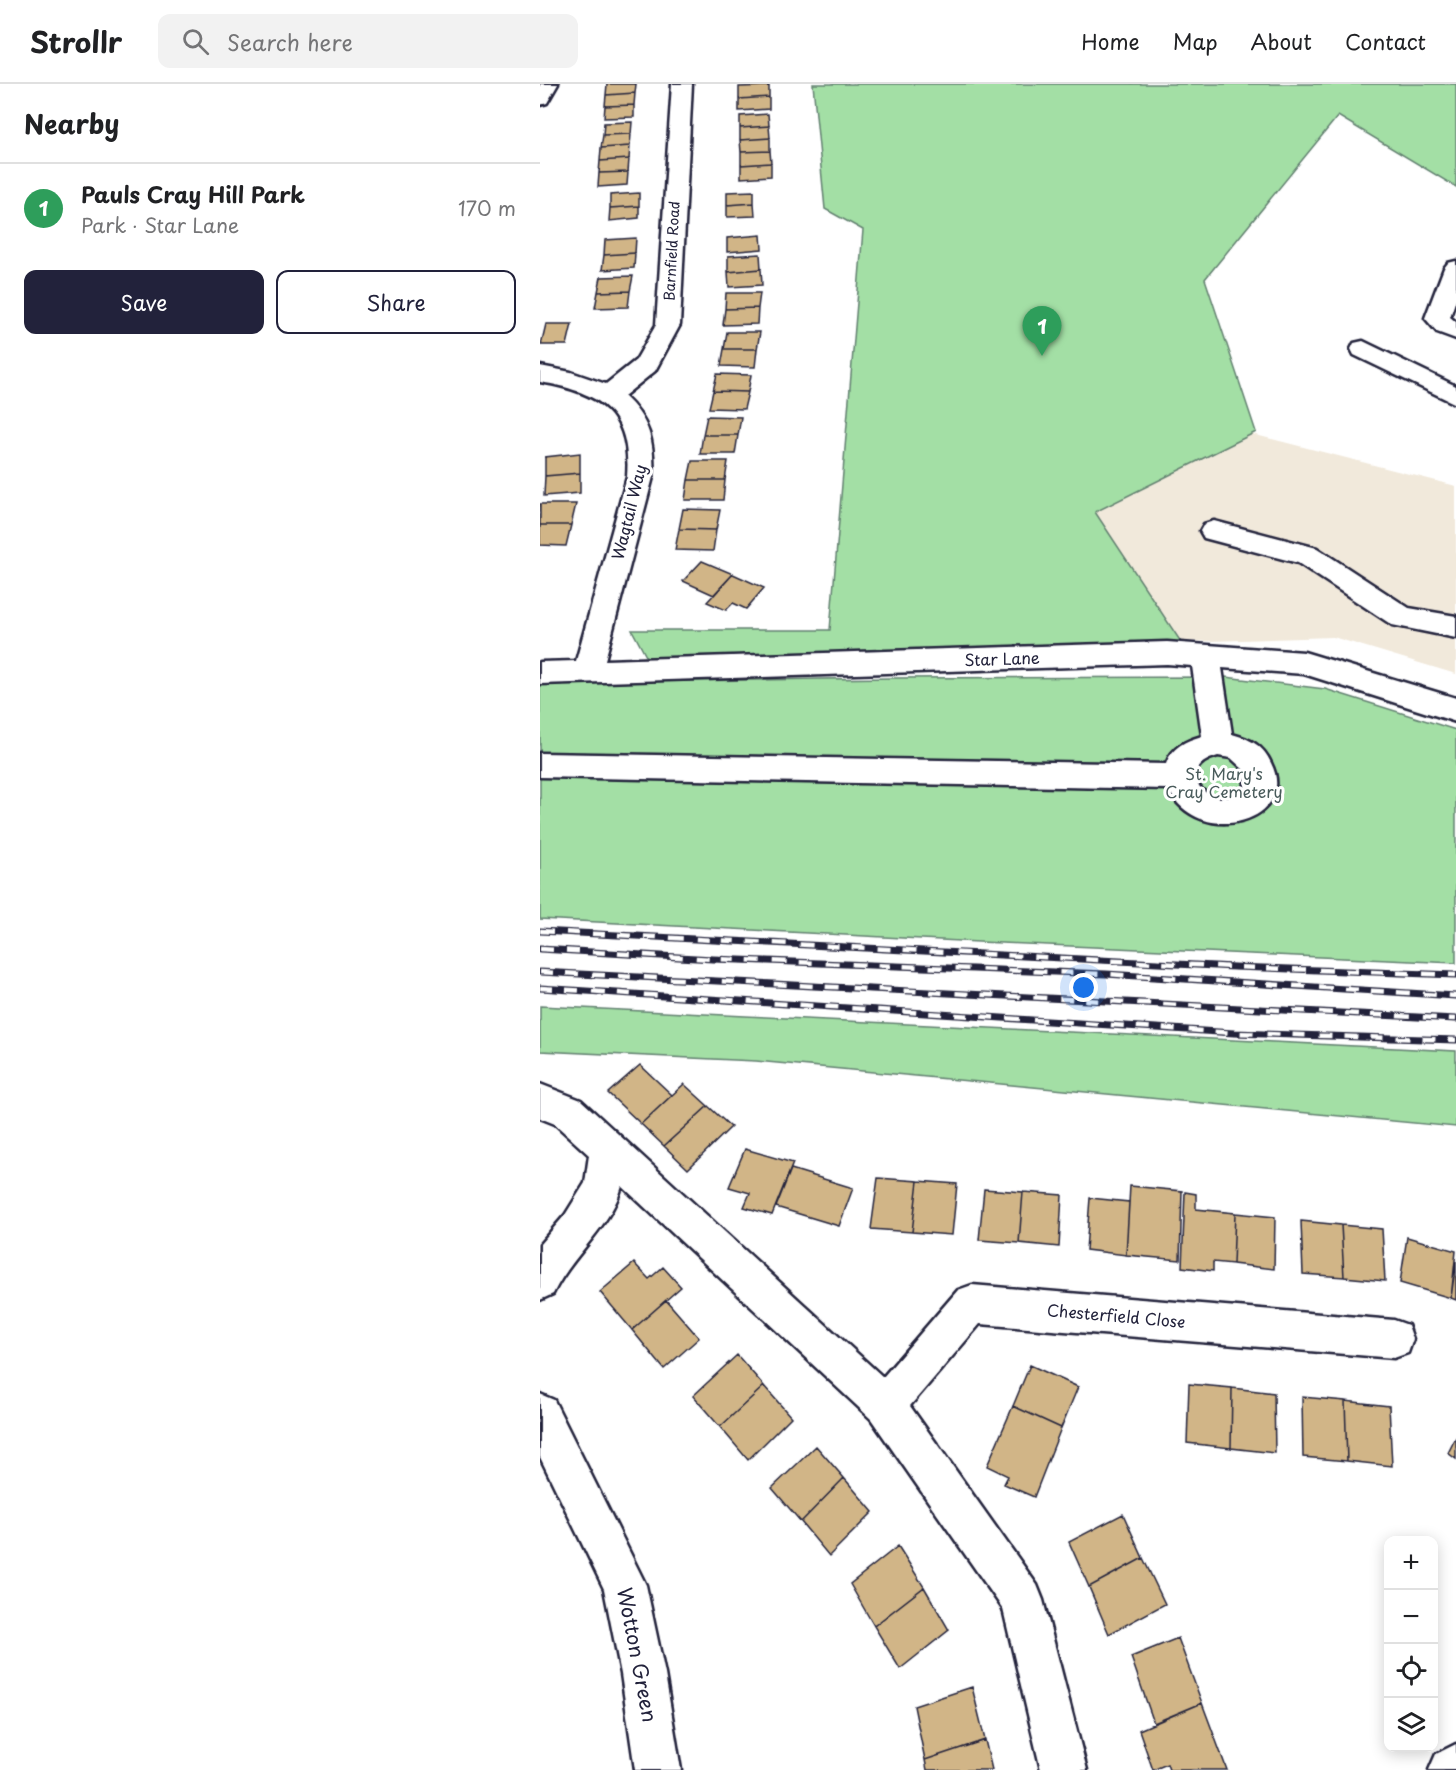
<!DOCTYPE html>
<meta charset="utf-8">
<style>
:root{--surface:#fff;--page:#f2f2f2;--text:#202124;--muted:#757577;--line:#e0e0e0;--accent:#22223b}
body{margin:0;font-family:"Playpen Sans",sans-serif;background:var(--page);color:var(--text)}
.controls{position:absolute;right:18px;bottom:18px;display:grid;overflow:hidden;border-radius:12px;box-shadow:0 3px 15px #0003}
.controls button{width:54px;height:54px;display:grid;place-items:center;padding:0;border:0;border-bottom:2px solid var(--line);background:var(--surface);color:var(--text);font:30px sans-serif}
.you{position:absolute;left:544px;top:904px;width:21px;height:21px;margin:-15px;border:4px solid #fff;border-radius:50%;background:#1a73e8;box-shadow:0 0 0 9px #1a73e833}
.badge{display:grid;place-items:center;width:39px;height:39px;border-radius:50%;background:var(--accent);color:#fff;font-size:20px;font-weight:700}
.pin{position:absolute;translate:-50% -50px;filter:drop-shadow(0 2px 3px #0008)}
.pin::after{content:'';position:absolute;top:32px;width:21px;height:18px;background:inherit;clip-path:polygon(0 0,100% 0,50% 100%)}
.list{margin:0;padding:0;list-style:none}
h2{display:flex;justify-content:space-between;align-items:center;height:78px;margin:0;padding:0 24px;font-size:26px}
h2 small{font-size:20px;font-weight:400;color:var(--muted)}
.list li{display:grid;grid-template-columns:39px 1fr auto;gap:18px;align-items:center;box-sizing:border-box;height:90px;padding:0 24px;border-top:2px solid var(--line)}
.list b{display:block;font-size:22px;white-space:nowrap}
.list p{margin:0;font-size:20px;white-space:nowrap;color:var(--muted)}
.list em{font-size:20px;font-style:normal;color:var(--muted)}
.actions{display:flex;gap:12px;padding:18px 24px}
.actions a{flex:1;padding:14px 0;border:2px solid var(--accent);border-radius:12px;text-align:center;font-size:21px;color:var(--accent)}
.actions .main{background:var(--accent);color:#fff}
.icon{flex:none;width:33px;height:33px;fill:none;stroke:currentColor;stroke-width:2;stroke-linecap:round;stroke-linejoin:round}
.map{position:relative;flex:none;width:916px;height:1686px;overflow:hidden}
header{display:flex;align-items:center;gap:36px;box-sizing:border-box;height:84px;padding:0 30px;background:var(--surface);border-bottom:2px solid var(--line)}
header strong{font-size:28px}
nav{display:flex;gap:33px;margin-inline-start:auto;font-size:21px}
.search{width:420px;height:54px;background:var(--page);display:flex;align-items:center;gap:15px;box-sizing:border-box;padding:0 21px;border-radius:12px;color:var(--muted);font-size:22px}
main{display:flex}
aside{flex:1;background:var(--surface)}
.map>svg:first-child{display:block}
.built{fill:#f1e9db}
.green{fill:#a3dfa5;stroke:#628070;stroke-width:1.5}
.building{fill:#d1b587;stroke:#22223b;stroke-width:1.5}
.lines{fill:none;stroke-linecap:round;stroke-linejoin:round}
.minor-casing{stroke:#22223b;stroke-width:5}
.minor{fill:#fff;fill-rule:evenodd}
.rail-casing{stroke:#22223b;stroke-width:7}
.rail{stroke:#fff;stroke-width:4.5;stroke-dasharray:13;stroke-linecap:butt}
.labels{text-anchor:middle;stroke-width:6;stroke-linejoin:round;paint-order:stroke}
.far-street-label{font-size:14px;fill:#22223b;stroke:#fff}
.street-label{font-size:16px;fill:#22223b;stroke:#fff}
.park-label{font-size:16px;fill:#495b5b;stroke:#fff}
.near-street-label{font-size:20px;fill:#22223b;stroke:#fff}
</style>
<header>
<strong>Strollr</strong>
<div class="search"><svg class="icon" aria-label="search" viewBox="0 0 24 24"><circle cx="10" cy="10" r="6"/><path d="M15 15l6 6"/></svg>Search here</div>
<nav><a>Home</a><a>Map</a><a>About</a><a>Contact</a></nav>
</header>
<main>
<aside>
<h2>Nearby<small></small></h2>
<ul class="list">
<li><span class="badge" style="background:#2e9e5b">1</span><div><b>Pauls Cray Hill Park</b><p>Park · Star Lane</p></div><em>170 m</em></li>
</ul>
<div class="actions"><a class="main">Save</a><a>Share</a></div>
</aside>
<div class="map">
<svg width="916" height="1686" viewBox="0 0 916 1686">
<rect width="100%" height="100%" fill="#fff"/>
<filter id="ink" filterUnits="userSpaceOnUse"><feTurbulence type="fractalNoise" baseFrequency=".0167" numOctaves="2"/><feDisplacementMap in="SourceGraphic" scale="12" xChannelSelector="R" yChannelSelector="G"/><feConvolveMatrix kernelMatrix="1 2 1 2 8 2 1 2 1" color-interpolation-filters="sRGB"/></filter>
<g filter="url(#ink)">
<path class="built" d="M712,350L916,402V590L793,553L641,558L555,428Z"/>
<path class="green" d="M273,0H916V103L798,32L665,195L716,348L555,428L641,558L107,574L92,546H290L323,146L285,125Z
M685,593L785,605L916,646V879L439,858L0,835V599L351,594Z
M0,922L916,967V1043L216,977L0,967Z"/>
<path class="building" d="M67,0H96L95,9L66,11Z
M229,2V13L199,15V3Z
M95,9L94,21L65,22L66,11Z
M229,13V25L199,27V15Z
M94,21V33L64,34L65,22Z
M228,30L229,42L200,44V32Z
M92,38L91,50L63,51L64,39Z
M229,42L230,54L200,56V44Z
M91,50L90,62L61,64L63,51Z
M230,54V67L201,68L200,56Z
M90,62L89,75L60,77L61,64Z
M230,67L231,79L201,81V68Z
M89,75L88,88L59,89L60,77Z
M231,79V92L201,94V81Z
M88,88L87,101L58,103L59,89Z
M214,107V119L187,121V108Z
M99,109V122L70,124V111Z
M214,119L215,132L187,133V121Z
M99,122V134L69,137L70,124Z
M221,151L222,165L187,168V154Z
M96,154L95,169L64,171L65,156Z
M95,169L94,184L62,186L64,171Z
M220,170L221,185L188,188V172Z
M221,185L222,201L189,203L188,188Z
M93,192L90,207L58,208L61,193Z
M90,207L88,223L55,224L58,208Z
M186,209H220L218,224L185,225Z
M218,224L217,240L183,241L185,225Z
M6,240H32L27,261H1Z
M187,248H220L217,265H184Z
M184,265H217L215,283L181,282Z
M177,290L211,291L208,308L173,307Z
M173,307L208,308L204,325L169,324Z
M167,332L201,333L198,351H163Z
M163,351H198L195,370H160Z
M40,369V389L5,392V373Z
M152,377H188L185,396H148Z
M40,389V409L4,412L5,392Z
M148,396H185L183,416H145Z
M0,420H36L31,441H0Z
M143,425L180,426L176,446L139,445Z
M0,441H31L26,462L0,461Z
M139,445L176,446L173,467L135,466Z
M162,477L193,490L174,511L143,497Z
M193,490L224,504L206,525L193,519L186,526L167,518Z
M100,981L132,1011L101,1040L68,1009Z
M144,1000L168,1022L124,1062L101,1040Z
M168,1022L191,1043L148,1085L124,1062Z
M205,1065L253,1079L232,1131L204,1123L210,1109L189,1103Z
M251,1085L313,1104L299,1142L236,1123Z
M338,1094L378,1097L372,1148L331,1145Z
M378,1097L417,1100L412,1151L372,1148Z
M590,1102L642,1107L640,1176L586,1171Z
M444,1105L483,1108L479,1159L439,1156Z
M483,1108L522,1111L519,1163L479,1159Z
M645,1108L656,1110V1125L695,1129L693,1180L673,1178V1187L642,1183Z
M550,1114L589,1118L586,1171L546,1166Z
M695,1129L735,1133L734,1185L693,1180Z
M761,1137L801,1141L804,1193L763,1190Z
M801,1141L842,1145L845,1197L804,1193Z
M867,1153L916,1167L911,1214L860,1199Z
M916,1177V1216L911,1214Z
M94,1179L109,1195L123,1183L141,1203L92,1246L60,1208Z
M126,1216L159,1254L124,1285L92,1246Z
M197,1271L224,1302L180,1343L153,1312Z
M490,1281L538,1303L521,1344L473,1322Z
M649,1300L692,1304L691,1364L647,1359Z
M224,1302L251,1333L208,1376L180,1343Z
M692,1304L734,1309L735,1369L691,1364Z
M762,1313L805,1317L807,1377L763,1373Z
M805,1317L849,1322L852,1382L807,1377Z
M473,1322L521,1344L494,1413L464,1400L468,1392L447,1382Z
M916,1353V1375L908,1369Z
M276,1362L304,1394L261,1438L232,1404Z
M304,1394L333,1428L289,1472L261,1438Z
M583,1430L603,1474L549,1503L529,1458Z
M358,1462L384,1503L334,1542L310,1500Z
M603,1474L625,1520L569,1550L549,1503Z
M384,1503L409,1546L360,1585L334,1542Z
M638,1554L662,1619L614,1639L591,1573Z
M432,1603L445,1656L385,1676L374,1622Z
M662,1619L687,1686H629L627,1680L613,1686L599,1646Z
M445,1656L452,1686H387L385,1676Z"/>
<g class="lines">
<g class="minor-casing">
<path id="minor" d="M0,0H18L7,19L0,21Z
M132,0H152L140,241L115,287L84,312C110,336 115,359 113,393L65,576L627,558L764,568L916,614V638L764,590L682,584L692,650C710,655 723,661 731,679C760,736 660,767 628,705L0,693V669L626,680C632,663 645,657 662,652L652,582L627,580L0,600V578L36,577L87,393C92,328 60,308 0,298V282L31,288L66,300L96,276L116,241ZM678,672L691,674L704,686L705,704C677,735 626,686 678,672Z
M916,177V215L910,233L916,238V255L897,248L885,234L904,184L908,179Z
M823,257L916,302V320L814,271L811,265L814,259Z
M674,437L777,464L869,524L916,532V554L852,541L758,479L664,454L660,447L664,440Z
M0,1000L41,1016L343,1293L418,1206L432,1201L854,1236L868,1241L873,1255L868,1269L854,1274L440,1240L370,1322L497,1501L503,1516L547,1686H501L463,1525L331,1335L82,1102C70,1144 31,1172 13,1210L0,1216V1160L25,1131L45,1099L49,1071L15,1040L0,1034Z
M0,1310L14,1316L106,1501L125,1590L141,1686H95L81,1590L64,1505L0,1373Z
M916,1660V1686H889L896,1670Z"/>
</g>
<use href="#minor" class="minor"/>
<g class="rail-casing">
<path id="rail" d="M0,847L694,883L916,891
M0,865L173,875L566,890L916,912
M0,888L916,935
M0,904L694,949L916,956"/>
</g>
<use href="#rail" class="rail"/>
</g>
</g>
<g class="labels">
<g class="far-street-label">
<text transform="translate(132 167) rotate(-87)" y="5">Barnfield Road</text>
</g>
<g class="street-label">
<text transform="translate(89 428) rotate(-76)" y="6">Wagtail Way</text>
<text transform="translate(462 575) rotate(-2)" y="6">Star Lane</text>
<text transform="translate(576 1232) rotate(5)" y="6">Chesterfield Close</text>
</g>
<g class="park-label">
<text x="684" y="696">St. Mary's<tspan x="684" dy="18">Cray Cemetery</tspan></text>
</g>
<g class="near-street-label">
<text transform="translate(97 1571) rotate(79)" y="7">Wotton Green</text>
</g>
</g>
</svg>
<div class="controls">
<button>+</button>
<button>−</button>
<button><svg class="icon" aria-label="locate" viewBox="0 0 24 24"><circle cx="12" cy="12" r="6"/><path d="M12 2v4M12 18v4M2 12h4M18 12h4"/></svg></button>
<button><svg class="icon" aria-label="layers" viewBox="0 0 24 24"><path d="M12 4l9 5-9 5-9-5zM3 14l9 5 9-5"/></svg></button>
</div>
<div class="you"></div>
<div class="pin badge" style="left:502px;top:272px;background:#2e9e5b">1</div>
</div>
</main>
